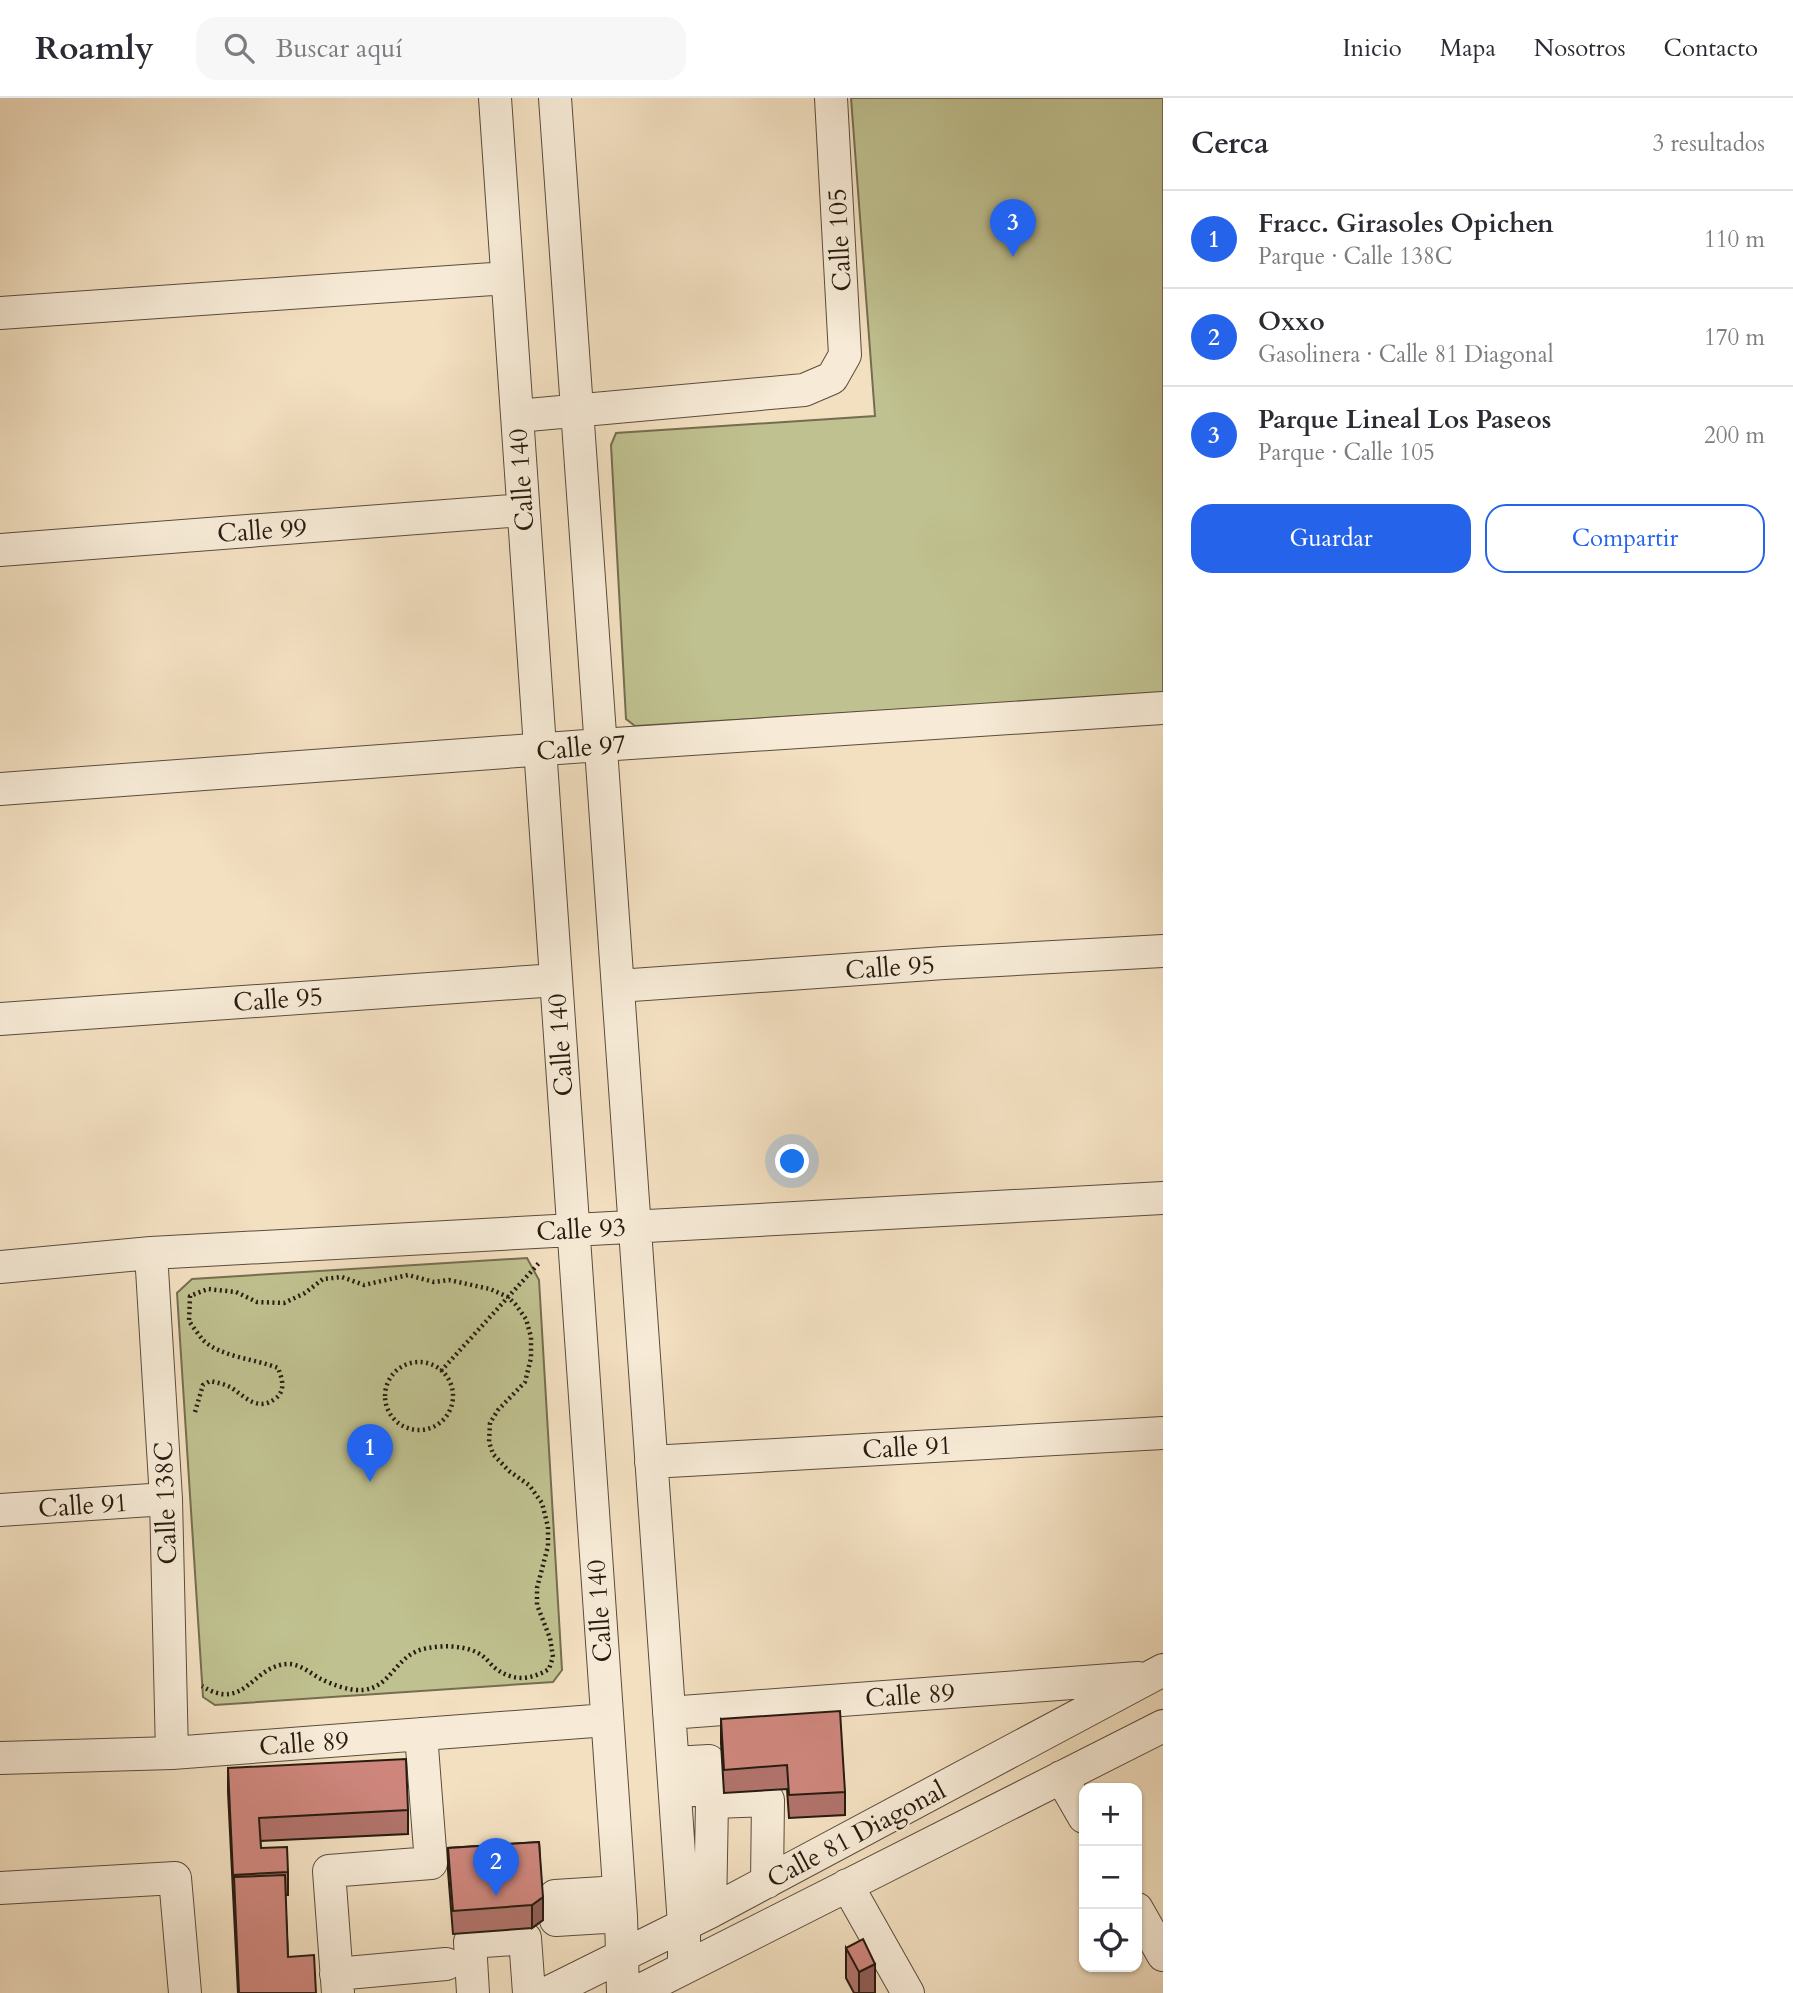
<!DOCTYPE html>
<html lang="es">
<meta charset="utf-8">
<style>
:root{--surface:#fff;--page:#f7f7f7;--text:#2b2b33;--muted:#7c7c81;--line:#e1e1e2;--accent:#2563eb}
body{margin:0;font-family:Cardo,serif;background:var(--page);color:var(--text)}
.controls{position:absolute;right:21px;bottom:21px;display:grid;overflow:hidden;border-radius:14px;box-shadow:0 2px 5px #0004}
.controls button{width:63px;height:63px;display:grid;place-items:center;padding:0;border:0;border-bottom:2px solid var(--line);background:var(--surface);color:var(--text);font:35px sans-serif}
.you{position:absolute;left:793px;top:1064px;width:24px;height:24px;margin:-18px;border:5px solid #fff;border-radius:50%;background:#1a73e8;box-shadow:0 0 0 10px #1a73e833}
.badge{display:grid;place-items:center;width:46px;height:46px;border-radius:50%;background:var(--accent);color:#fff;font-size:23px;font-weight:700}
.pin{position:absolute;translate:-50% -58px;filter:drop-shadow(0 2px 4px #0008)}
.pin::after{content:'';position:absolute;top:37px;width:24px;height:21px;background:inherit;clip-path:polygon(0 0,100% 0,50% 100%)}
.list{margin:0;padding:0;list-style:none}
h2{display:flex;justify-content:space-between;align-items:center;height:91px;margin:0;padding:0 28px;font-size:30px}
h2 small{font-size:23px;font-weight:400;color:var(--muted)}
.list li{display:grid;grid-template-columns:46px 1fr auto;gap:21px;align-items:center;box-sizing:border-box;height:98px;padding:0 28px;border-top:2px solid var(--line)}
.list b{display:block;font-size:26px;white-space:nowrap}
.list p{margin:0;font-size:23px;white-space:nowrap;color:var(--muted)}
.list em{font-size:23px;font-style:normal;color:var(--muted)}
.actions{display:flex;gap:14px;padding:21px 28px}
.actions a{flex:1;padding:16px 0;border:2px solid var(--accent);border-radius:21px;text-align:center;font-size:24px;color:var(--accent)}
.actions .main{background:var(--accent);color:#fff}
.icon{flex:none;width:38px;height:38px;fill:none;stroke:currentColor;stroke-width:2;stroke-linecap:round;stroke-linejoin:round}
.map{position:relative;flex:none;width:1163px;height:1895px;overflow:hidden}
header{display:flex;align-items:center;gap:42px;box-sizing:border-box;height:98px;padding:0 35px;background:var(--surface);border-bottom:2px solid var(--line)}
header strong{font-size:33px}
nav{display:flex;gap:38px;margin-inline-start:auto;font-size:24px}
.search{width:490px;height:63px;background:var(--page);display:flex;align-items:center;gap:18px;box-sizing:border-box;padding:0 24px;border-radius:21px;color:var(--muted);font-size:26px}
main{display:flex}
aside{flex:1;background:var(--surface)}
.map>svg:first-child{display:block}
.green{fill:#c0c190;stroke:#746e50;stroke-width:2}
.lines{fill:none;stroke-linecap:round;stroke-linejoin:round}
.minor-casing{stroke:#5a4c3c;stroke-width:34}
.path{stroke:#271b10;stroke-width:4.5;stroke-dasharray:2 3.5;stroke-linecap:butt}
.minor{stroke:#f7ebd7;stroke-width:32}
.wall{fill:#b1736b;stroke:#271b10;stroke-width:2}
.shaded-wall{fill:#905e57;stroke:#271b10;stroke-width:2}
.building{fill:#ce867c;stroke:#271b10;stroke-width:2}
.labels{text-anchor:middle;stroke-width:5;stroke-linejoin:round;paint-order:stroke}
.street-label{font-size:26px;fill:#271b10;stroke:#f7ebd7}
</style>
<header>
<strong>Roamly</strong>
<div class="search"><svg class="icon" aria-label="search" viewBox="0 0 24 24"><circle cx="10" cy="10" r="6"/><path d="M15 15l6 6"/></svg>Buscar aquí</div>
<nav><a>Inicio</a><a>Mapa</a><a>Nosotros</a><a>Contacto</a></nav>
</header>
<main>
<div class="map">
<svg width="1163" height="1895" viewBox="0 0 1163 1895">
<rect width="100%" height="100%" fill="#f3e0c1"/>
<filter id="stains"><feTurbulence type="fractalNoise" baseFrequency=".00286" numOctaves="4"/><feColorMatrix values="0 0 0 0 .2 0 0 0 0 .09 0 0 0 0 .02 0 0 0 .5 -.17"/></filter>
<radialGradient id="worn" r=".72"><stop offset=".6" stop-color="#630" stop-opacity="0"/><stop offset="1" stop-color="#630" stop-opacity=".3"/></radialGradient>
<path class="green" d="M851,0H1163V596L635,628L626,621L611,347L616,335L875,318Z
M527,1160L539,1182L562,1572L553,1584L215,1607L203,1599L177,1195L192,1181Z"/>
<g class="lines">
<g class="minor-casing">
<path id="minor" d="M495,0L621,1818L623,1895
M555,0L672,1655L684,1827V1870
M0,215L507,180
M517,318L804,292L832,280L845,257L831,0
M0,452L523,412
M0,691L600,647L1163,610
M618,888L944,865L1163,853
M0,921L556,882
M151,1155L166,1401L172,1655
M0,1169L151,1155L1163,1100
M651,1364L1163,1335
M0,1412L166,1401
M669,1615L1138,1580
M0,1660L172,1655L607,1622
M673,1665L709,1663L710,1691L678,1693
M1061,1679L1084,1719
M847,1787L908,1895
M0,1790L175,1780L185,1895
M619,1794L555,1798L556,1822L621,1818
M1137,1811L1163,1857
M710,1814L712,1704L768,1702L767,1784
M336,1876L446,1866
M338,1895L329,1773L431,1765L421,1636
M473,1895L470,1844L525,1840L529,1895
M547,1895L710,1814L1163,1572
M635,1895L1163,1628"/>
</g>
<path class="path" d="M385 1298a34 34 0 1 1 68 0a34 34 0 1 1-68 0Z
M441,1273L539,1165
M195,1314L203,1287L210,1283C218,1285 225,1286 232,1290C246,1300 259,1314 276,1300C286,1292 282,1280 278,1270C256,1261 220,1259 203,1242C198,1236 193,1229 189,1223L190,1198L208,1191L236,1194L257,1204L284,1205L305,1195L323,1181L342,1179L364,1187L408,1177L434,1184L449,1182L490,1191L508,1199L516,1207L526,1221L531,1239V1260L525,1284L498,1312L490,1325L489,1344L493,1356L509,1373L529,1387L542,1405L548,1429V1448L537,1490V1507L550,1540L553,1559L549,1571C531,1582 513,1584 495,1570C491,1567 488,1562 484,1559C469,1547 445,1547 428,1550C395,1555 393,1589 363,1592C350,1593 333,1587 321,1581C311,1576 301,1566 288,1566C252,1567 245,1615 202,1588"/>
<use href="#minor" class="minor"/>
</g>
<path class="wall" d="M721,1621L845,1694V1717L789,1720L787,1691L724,1695L721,1645Z
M228,1670L408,1712V1736L260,1743L261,1750L288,1774V1797H285L288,1859L316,1895H238L228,1694Z
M539,1744L543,1822L532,1830L453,1836L448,1773V1750Z
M846,1850L875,1895H854L846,1880Z"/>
<path class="shaded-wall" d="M543,1799V1822L532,1830V1807Z
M875,1866V1895H859V1874Z"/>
<path class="building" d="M840,1613L845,1694L789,1697L787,1667L724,1672L721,1621Z
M406,1661L408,1712L259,1720L261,1750L287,1749L288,1774L233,1777L228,1670Z
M539,1744L543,1799L532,1807L453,1813L448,1750Z
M285,1777L288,1859L314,1857L316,1895H239L234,1779Z
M863,1841L875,1866L859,1874L846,1850Z"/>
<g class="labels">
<g class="street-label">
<text transform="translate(839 142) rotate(-93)" y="9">Calle 105</text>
<text transform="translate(521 382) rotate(-94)" y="9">Calle 140</text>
<text transform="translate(262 432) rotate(-4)" y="9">Calle 99</text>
<text transform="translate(581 649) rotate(-5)" y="9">Calle 97</text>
<text transform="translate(890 869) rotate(-4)" y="9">Calle 95</text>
<text transform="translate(278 901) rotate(-4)" y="9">Calle 95</text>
<text transform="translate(560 947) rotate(-94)" y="9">Calle 140</text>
<text transform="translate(581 1131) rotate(-3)" y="9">Calle 93</text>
<text transform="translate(907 1349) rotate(-3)" y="9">Calle 91</text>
<text transform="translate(165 1405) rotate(-92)" y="9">Calle 138C</text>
<text transform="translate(83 1407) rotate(-4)" y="9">Calle 91</text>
<text transform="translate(599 1513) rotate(-94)" y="9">Calle 140</text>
<text transform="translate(910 1597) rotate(-4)" y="9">Calle 89</text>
<text transform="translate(304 1645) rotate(-4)" y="9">Calle 89</text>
<text transform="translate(856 1736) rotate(-28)" y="9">Calle 81 Diagonal</text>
</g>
</g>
<rect width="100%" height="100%" filter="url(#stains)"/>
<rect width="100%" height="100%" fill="url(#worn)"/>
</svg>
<div class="controls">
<button>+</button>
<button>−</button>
<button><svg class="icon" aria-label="locate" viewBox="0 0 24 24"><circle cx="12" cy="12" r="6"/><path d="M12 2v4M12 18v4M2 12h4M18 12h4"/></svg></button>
</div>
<div class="you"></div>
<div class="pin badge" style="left:370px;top:1384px">1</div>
<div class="pin badge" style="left:496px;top:1798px">2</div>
<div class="pin badge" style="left:1013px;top:159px">3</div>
</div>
<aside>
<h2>Cerca<small>3 resultados</small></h2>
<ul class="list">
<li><span class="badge">1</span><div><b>Fracc. Girasoles Opichen</b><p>Parque · Calle 138C</p></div><em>110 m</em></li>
<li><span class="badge">2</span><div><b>Oxxo</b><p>Gasolinera · Calle 81 Diagonal</p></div><em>170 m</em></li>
<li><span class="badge">3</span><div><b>Parque Lineal Los Paseos</b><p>Parque · Calle 105</p></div><em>200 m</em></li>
</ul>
<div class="actions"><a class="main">Guardar</a><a>Compartir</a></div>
</aside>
</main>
